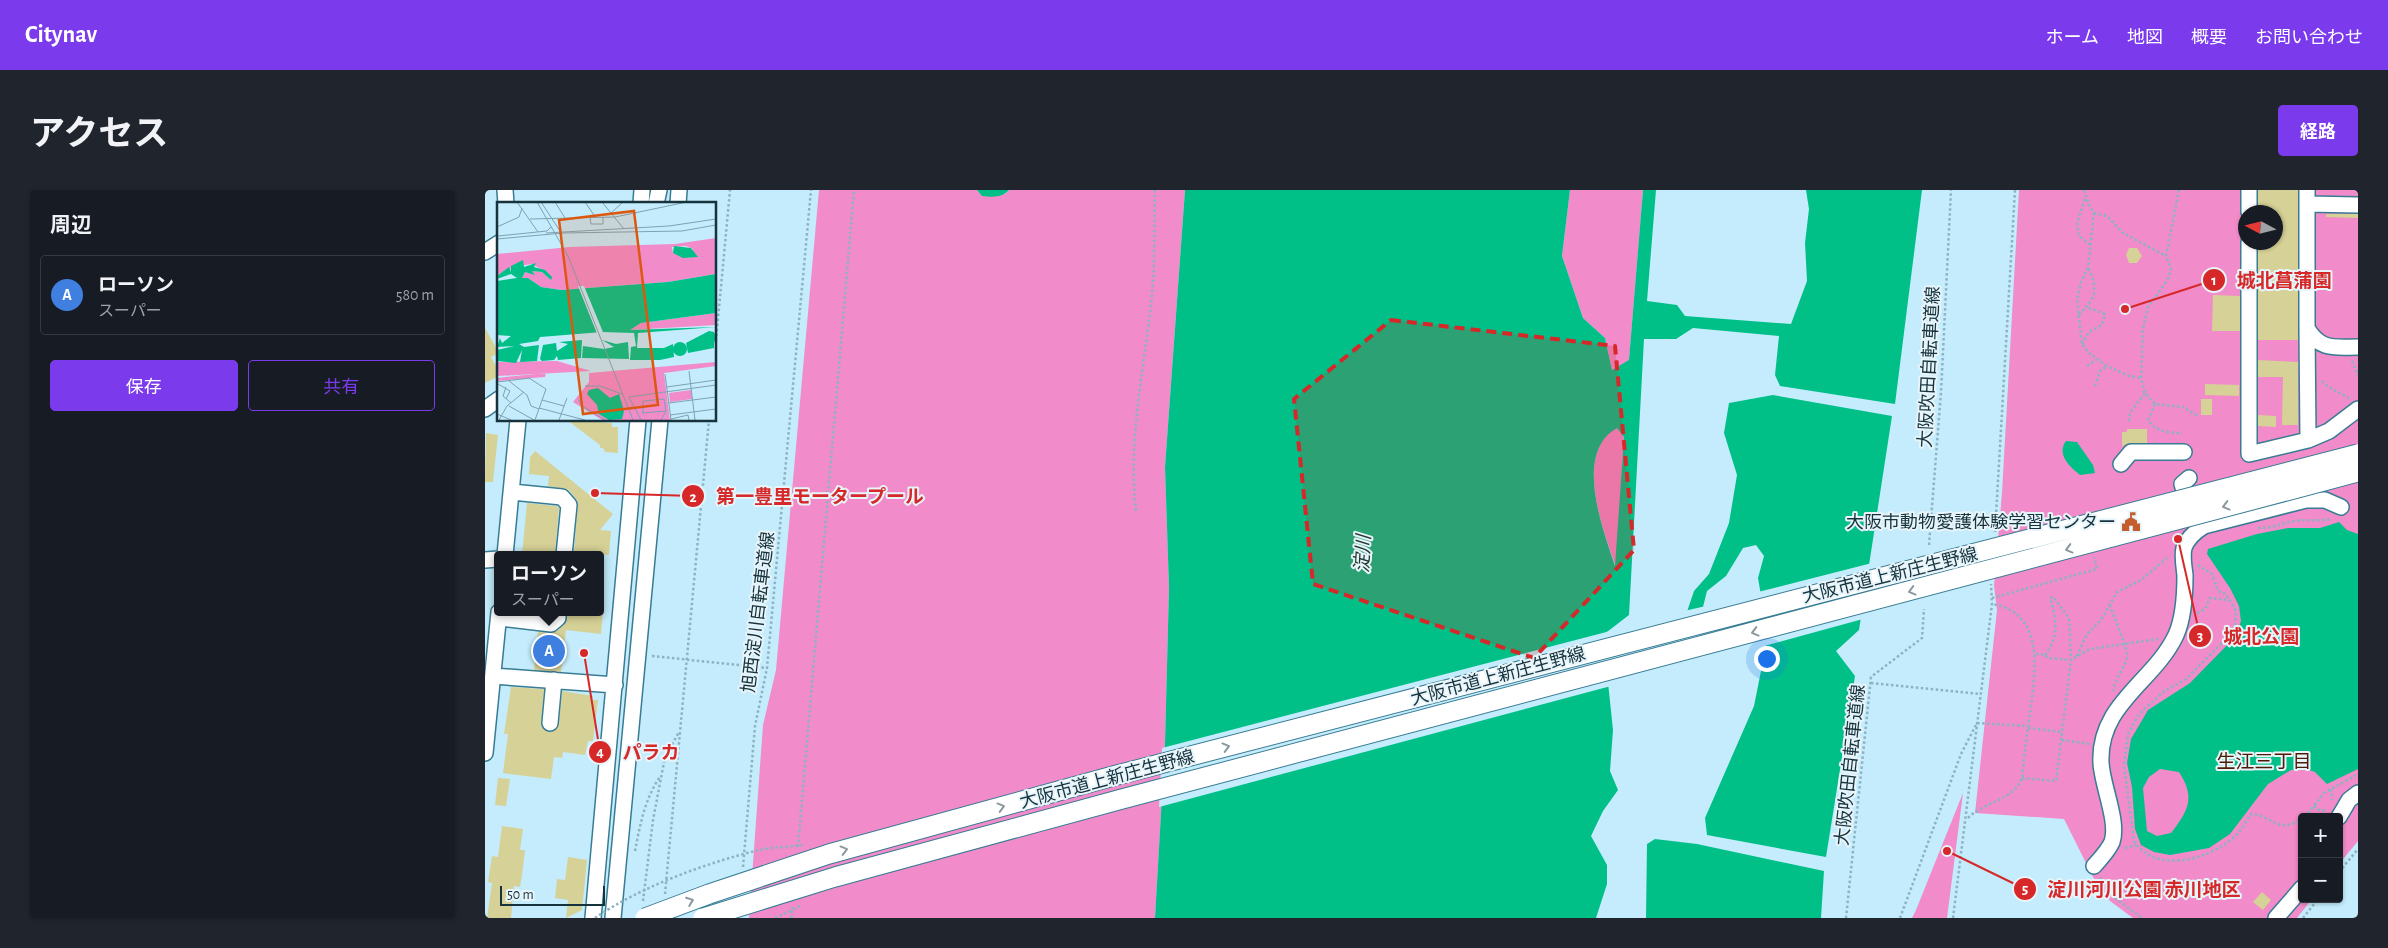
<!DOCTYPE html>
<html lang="ja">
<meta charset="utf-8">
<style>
:root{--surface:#171b24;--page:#20242c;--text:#f1f3f6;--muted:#9ea1a6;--line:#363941;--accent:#7c3aed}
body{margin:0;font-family:"Alegreya Sans","Noto Sans JP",sans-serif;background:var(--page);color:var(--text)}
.controls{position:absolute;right:15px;bottom:15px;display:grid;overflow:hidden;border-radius:5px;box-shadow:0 1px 4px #0004}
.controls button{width:45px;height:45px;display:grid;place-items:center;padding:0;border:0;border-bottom:1px solid var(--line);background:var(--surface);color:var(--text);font:25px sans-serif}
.compass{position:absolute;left:1753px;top:15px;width:45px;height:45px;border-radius:50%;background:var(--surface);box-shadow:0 1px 4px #0004;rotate:277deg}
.scale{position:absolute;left:15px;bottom:12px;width:105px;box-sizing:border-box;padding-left:5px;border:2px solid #16333d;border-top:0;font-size:14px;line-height:18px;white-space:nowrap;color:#16333d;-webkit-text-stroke:4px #e7f4fa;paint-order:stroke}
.you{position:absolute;left:1281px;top:468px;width:18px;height:18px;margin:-12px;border:4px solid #fff;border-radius:50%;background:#1a73e8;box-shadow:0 0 0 8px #1a73e833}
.badge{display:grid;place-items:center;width:32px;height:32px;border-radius:50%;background:var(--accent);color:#fff;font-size:16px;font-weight:700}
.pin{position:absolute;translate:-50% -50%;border:2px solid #fff;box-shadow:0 1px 5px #0006}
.popup{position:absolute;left:9px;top:361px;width:110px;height:65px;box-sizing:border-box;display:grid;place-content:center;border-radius:5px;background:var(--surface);filter:drop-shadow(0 1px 4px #0005);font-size:16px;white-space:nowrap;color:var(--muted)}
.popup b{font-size:19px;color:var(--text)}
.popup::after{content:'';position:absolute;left:50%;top:100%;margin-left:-10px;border:10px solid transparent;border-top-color:var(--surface)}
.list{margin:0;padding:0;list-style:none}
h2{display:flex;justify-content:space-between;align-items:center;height:65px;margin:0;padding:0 20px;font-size:21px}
h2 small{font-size:16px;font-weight:400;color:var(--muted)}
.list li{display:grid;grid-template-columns:32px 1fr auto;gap:15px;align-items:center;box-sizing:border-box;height:80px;margin:0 10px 10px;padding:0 10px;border:1px solid var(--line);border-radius:5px}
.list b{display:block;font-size:19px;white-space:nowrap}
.list p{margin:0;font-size:16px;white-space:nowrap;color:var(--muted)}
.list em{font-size:16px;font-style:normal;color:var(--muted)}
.actions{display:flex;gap:10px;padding:15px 20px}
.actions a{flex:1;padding:11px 0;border:1px solid var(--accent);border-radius:5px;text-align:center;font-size:18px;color:var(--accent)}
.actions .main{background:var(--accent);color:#fff}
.map{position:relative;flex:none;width:1873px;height:728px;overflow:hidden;border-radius:5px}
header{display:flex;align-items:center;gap:30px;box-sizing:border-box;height:70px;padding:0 25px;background:var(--accent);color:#fff}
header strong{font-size:24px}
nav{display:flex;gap:28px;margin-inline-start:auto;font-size:18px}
.intro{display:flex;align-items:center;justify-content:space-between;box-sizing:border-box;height:120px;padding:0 30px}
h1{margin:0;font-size:35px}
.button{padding:12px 22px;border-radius:5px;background:var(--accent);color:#fff;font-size:18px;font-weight:700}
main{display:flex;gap:30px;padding:0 30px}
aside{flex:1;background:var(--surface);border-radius:5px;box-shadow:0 1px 4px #0004}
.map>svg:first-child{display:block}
.green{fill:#f18bc9;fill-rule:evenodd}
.water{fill:#00c088;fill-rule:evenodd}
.pier{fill:#c4ecfc}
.building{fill:#d6d196}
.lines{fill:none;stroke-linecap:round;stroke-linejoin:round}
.minor-casing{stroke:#387c94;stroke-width:18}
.path{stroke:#8db2c0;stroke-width:2.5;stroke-dasharray:2.5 2.5;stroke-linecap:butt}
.minor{stroke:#fff;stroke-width:15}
.major-bridge-casing{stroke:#387c94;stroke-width:21;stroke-linecap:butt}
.path-bridge{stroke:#8db2c0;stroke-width:2.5;stroke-dasharray:2.5 2.5;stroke-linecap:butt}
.major-bridge{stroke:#fff;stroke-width:19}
.oneway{stroke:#8a999e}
.marked{fill:#d62828;fill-opacity:0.2;stroke:#d62828;stroke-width:4;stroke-dasharray:10 6;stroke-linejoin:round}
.labels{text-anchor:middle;stroke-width:4;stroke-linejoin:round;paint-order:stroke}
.street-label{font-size:18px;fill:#16333d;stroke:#e7f4fa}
.poi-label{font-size:18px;fill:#16333d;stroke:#e7f4fa;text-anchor:end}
.water-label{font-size:19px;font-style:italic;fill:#1e362b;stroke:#e7f4fa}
.neighbourhood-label{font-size:19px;fill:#4c1c04;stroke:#e7f4fa}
.inset-road{fill:none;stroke:#7ea2b0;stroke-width:1}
.view{fill:#de570e;fill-opacity:0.15;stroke:#de570e;stroke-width:2.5}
.inset-edge{fill:none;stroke:#16333d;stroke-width:2.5}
.leader{fill:none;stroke:#d62828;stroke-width:2}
.callout-dot{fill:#d62828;stroke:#e7f4fa;stroke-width:2}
.mark-label{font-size:15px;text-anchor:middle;font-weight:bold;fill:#fff}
.callout-label{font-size:19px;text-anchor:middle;font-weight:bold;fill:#d62828;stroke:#e7f4fa;stroke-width:4;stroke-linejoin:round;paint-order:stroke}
</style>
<header>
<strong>Citynav</strong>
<nav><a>ホーム</a><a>地図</a><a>概要</a><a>お問い合わせ</a></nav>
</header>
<div class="intro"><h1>アクセス</h1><a class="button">経路</a></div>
<main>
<aside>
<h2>周辺<small></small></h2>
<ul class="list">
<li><span class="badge" style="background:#3f7fe0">A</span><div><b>ローソン</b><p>スーパー</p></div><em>580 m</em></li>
</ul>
<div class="actions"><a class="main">保存</a><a>共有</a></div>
</aside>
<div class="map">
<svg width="1873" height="728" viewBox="0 0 1873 728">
<rect width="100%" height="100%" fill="#c4ecfc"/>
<path class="green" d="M334,0H492L497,6L520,4L524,0H700L680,277L684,398L680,553L670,728H264L278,535L291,480Z
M1085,0H1158L1144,171L1127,180L1120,148L1098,128L1077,66Z
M1534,0H1873V651L1854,674V627H1817V709H1827L1812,728H1648L1625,711L1608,687L1579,629L1490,623L1512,420L1509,396L1517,303ZM1760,22H1790V52H1760Z
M1132,237L1139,247L1131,377C1118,340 1088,263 1132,237Z
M1478,603L1462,728H1427L1431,720Z"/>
<path class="water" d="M492,0H524C517,8 507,7 497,6Z
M700,0H1085L1077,66L1098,128L1120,148L1127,180L1144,170L1158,0H1171L1162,111L1192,115L1200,126L1306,134L1322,91L1320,53L1324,19L1321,0H1437L1410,214L1295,196L1290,185L1294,146L1208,138L1191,149H1159L1144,425L1118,445L1128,540L1125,581L1133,600L1118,621L1106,646L1122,675V694L1111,728H670L680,553L684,398L680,277ZM1132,238L1139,247L1130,376C1118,339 1088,263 1132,238Z
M1288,205L1407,226L1374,440L1351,461L1370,486L1341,667L1222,645L1220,628L1269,516L1283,446L1273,388L1279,366L1271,355L1258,358L1241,386L1222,401L1209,453L1190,457L1209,401L1224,384L1244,333L1252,285L1239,243L1244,213Z
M1581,251L1592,252L1608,275L1610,283L1595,285C1585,277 1571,265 1581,251Z
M1854,332L1862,340L1873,344V579L1842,594L1830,582L1821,579L1806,580L1783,594L1745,644L1724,658L1685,665L1669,662L1656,655L1650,639L1647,597L1642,573L1646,549L1663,520L1705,493L1750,447L1756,431L1754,416L1745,398L1722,364L1723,359L1772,344L1803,338H1835ZM1675,579L1694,582C1711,608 1703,621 1686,643L1672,646L1662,641L1658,598L1664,587Z
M1170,649L1212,654L1339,681L1336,728H1161L1162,654Z"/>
<path class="pier" d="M1387,373L1378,429L1279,456L1281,446L1273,402Z
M1221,416L1211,454L1187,456L1199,421Z
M1129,440L1121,446L1126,496L674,617L677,558Z"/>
<path class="building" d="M1773,0H1813V150H1773V52H1790V22H1773Z
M1841,24H1873V28L1841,27Z
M1644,58H1652L1657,66L1652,73H1644L1641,65Z
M1728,105L1755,106V141H1727Z
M0,138L14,163L6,167L14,181V186L0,193Z
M1773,170L1813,172V235H1797L1798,187H1773Z
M1720,194L1754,195V206L1720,205Z
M1716,209H1727V225H1716Z
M1773,225L1791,226V237L1773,236Z
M82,230L127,233V237H133V263L120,262L118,258H115V255Z
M1642,239H1662V253H1646L1637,256V242H1642Z
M1,243L13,245L8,292H0Z
M50,261L128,324L115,340L126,341L124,365L89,363L93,312L84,300L63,296L64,286L44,284L45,267Z
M42,313L72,316L74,318L70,365H37Z
M82,422H118L116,444L81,440L76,482L49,480L53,442L65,443L72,441L81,432Z
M26,497L59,499L56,533L57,537L64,542L69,541L74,534L77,501L108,506L107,510H113L108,551H103L100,565L78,562L77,568L69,567L66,589L18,583L23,544H19Z
M13,588L25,589L21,616L10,615Z
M17,636L38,639L35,660H40L37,685L35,697L29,696L26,728H2L7,693L3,692L7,666L13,667Z
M83,667L102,670L97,720L81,728L83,710L70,708L72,689L80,690Z
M1777,702L1786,710L1778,720L1768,712Z"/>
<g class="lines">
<g class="minor-casing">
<path id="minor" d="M20,0L21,14
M1822,0V138C1835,161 1850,157 1873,157
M156,14L157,0
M171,14L174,0
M193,14L194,0
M1822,14L1873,15
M1764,22V0
M1764,52V264L1823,250L1844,241L1873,219
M0,62L14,53
M1822,139L1823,250
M0,219L14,209
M1636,274L1646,262H1699
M27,302L77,307L84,315L79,365
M1704,318L1697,294L1704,288
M20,365L33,230
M0,370L13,369
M14,428L66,434L73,428V422
M8,486L130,495
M65,533L69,490
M0,563L14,422
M1854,627L1864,610L1873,603
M1609,676C1615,669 1623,661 1627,652C1634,632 1617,595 1616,573C1613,514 1669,492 1691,445C1699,427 1700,404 1700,385C1699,377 1697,366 1699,358C1702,349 1711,341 1719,336L1821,310H1840L1856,317
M108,728L153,230
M128,728L175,230
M1791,728L1817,698"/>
</g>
<path class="path" d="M1599,0L1604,15L1609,23L1603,78L1596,92L1592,111L1597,154L1604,163L1622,176L1644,186L1656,188
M1694,0L1681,66L1686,79L1683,89L1663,117L1658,139L1656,188L1660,203L1670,214L1698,217L1714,227
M1600,9L1592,33L1594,46L1606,55
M1609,23L1622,26L1638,43L1681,66
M1594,125C1611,107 1614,101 1603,78
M1597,154L1604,142L1617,135L1620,124L1601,117
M230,161L245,0
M1867,171L1873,186
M1602,176L1611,170
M1837,191C1845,200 1855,202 1865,209
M1610,196L1615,181L1622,176
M1670,214L1663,230C1670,241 1683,243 1697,243
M1644,231L1645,223L1660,203
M651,321C642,242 662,170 668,92C670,62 669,30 670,0
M1773,338C1786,338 1790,336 1801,333C1815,328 1832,332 1846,329
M1510,342L1530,0
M1444,355L1456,202L1466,0
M1713,375L1727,384L1733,401L1741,404L1751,421L1750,435L1745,445L1701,489L1678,502L1654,524L1643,544L1639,575L1649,651C1670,684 1722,670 1747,649C1755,643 1761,632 1766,624C1788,625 1791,645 1817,629
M1507,408L1612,379L1609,367
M1625,415C1628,426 1644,460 1642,468C1638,480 1630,489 1628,501
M1712,423L1720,419L1725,408L1745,410
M1551,464L1560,465L1563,468L1586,470L1605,459L1673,449
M167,466L282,478
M1592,466L1602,444L1616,430L1632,402L1656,390L1683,367
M1386,493L1496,504
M1543,538L1578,542
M1577,550L1605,554
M1537,588L1571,591L1586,470L1584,428L1568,407L1565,408C1572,429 1574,447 1560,465
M1846,599L1847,610
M1829,616L1836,621L1841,620
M1820,627L1839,603L1873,584
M1483,628C1500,611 1528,611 1537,588C1539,569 1541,549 1544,530C1549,490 1564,423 1507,414
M313,657L369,0
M1640,658L1651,655
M150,661C155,635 160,608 175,587
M258,677L270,536L282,478L326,0
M1854,682L1873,659
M1615,688L1630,708L1657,728
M180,704L224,230
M158,711L168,630L180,567L194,542
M306,728L307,717
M1361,728L1386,487L1437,448L1439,419
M1415,728L1476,564L1492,533L1543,536
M1468,728L1507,414L1506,394
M1818,728L1833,709"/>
<use href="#minor" class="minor"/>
<g class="major-bridge-casing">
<path id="major-bridge" d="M160,728L224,704L344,664L632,585L1873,264
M218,728L350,687L637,609L1873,282"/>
</g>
<path class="path-bridge" d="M110,728C155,697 221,673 274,660C288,657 303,657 317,655
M290,728L315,716"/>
<use href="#major-bridge" class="major-bridge"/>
</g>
<defs><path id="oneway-chevron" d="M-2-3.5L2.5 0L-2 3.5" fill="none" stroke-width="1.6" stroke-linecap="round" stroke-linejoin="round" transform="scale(1.25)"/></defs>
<g class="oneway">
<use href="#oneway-chevron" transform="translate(1741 316) rotate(165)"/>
<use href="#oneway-chevron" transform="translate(1584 359) rotate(165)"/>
<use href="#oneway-chevron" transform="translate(1427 401) rotate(165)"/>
<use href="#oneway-chevron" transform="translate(1270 442) rotate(165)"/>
<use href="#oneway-chevron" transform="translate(741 557) rotate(-15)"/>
<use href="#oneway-chevron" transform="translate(516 617) rotate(-15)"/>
<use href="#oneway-chevron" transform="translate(359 660) rotate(-15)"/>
<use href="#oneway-chevron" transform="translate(205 711) rotate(-21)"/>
</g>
<path class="marked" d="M906,130L1130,156L1149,360L1049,468L828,394L809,209Z"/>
<defs>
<g id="civic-bare" transform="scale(1.5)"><path d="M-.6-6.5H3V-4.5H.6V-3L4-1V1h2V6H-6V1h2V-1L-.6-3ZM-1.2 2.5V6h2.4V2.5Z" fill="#c35d2d" stroke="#e7f4fa" stroke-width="2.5" paint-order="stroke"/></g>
</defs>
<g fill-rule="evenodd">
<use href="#civic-bare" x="1646" y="332"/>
</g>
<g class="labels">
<g class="street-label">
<text transform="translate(1444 177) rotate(-87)" y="6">大阪吹田自転車道線</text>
<text transform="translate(1405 385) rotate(-14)" y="6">大阪市道上新庄生野線</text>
<text transform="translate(273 422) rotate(-83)" y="6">旭西淀川自転車道線</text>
<text transform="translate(1013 486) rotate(-15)" y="6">大阪市道上新庄生野線</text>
<text transform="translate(1365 575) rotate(-84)" y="6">大阪吹田自転車道線</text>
<text transform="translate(622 589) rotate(-15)" y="6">大阪市道上新庄生野線</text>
</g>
<g class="poi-label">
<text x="1631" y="338">大阪市動物愛護体験学習センター</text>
</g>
<g class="water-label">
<text transform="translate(877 364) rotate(-87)" y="7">淀川</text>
</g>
<g class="neighbourhood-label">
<text x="1779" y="578">生江三丁目</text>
</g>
</g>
<g transform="translate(12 12)">
<rect width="219" height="219" fill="#c4ecfc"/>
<path d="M219,36V72L171,80L64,88L44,85L31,76H25L28,70L37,72L35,69L45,70L54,78L51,71L35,62L14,65L13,70L11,66L0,74V52L73,45L178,42ZM189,44L196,47L193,56L176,51L175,45ZM219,111V123L133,128L144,121ZM60,159L94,169L0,174V160ZM219,160V164L167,171L173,218H105L76,200L92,180V171ZM49,171L48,175L0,179V176L9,175ZM194,188L195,197L173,200L172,191Z" fill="#f18bc9" fill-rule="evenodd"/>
<path d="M177,44L194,46L201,55L186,56L176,51ZM26,58L27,65L39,61L37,65L48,68L55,75L54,78L45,70L35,69L38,73L28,70L25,76H31L44,85L64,88L171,80L219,72V111L144,121L133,128L219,125L141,131L140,146H167L176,142L177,155L163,158H133L134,145L139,144L137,131L105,130L43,135L41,139L22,142L27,145L42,143L40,159L23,160L25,148L19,161L0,159V148L18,144L0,145L3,136L5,141L14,134L0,133V79L20,76L14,72L0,77V74L12,65L14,70V64ZM212,129L217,130L219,135V145L217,138V146L191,151L189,141ZM85,138L84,156L61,158L60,154L57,158L45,159L43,157L46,143L59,141L60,149L71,142L62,140ZM105,138L119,142L131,140L132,157L85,156L86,144L107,147L117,145ZM176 147a7 7 0 1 1 14 0a7 7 0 1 1-14 0ZM101,186L113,196L122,192L127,209L125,217L112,218L102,212L100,203L90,192L92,188Z" fill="#00c088"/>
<path d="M81,84H87L108,135L101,134Z" fill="#c4ecfc"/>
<path class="inset-road" d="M20,0L41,30M40,0L71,54L136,218M44,0L63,29M58,0L68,16M88,0L99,16M105,0L127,27M114,11L126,0M93,16L94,22H106V15M33,17L118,15L190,0M0,25L22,15L25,6M49,31L172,24L219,17M1,34L50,29L54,25M0,37L66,31L185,29L219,23M192,169L198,218M168,172L174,218M32,176L49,187L38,218M12,179L30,193L34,204L42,207M0,180L33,176M1,182L13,189L9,197M88,184H103L125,192M9,185L6,194L14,201M170,185L219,178M81,197L85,204L108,218M45,198L67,204M172,201L219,195M12,204L37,218M42,206L88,218M145,211L169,209M146,211V199L167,197L169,209L164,218M0,212L14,218M173,213L219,207M174,217L191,213L192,218M2,218L10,204L27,190M62,218L70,196M144,218L132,195L219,183"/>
<path class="view" d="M137,9L161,203L86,212L62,18Z"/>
<rect width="219" height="219" class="inset-edge"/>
</g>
<path class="leader" d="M1640 119L1729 90M110 303L208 306M1693 349L1715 446M99 463L115 562M1462 661L1540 699"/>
<g class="callout-dot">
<circle cx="1640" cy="119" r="5"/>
<circle cx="110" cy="303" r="5"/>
<circle cx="1693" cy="349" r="5"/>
<circle cx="99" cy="463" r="5"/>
<circle cx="1462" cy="661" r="5"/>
<circle cx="1729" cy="90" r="12"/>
<circle cx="208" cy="306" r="12"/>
<circle cx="1715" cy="446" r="12"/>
<circle cx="115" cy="562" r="12"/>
<circle cx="1540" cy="699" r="12"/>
</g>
<g class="mark-label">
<text x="1729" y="95">1</text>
<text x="208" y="312">2</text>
<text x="1715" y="451">3</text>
<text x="115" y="567">4</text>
<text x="1540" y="704">5</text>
</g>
<g class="callout-label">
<text x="1799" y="97">城北菖蒲園</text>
<text x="335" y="313">第一豊里モータープール</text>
<text x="1776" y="453">城北公園</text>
<text x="166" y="569">パラカ</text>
<text x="1659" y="706">淀川河川公園 赤川地区</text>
</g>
</svg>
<div class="controls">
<button>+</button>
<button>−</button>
</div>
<svg class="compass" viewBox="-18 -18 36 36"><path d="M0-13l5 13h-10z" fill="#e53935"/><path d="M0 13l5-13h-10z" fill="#9ea1a6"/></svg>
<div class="scale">50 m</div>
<div class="you"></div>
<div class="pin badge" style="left:64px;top:461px;background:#3f7fe0">A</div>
<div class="popup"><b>ローソン</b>スーパー</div>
</div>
</main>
